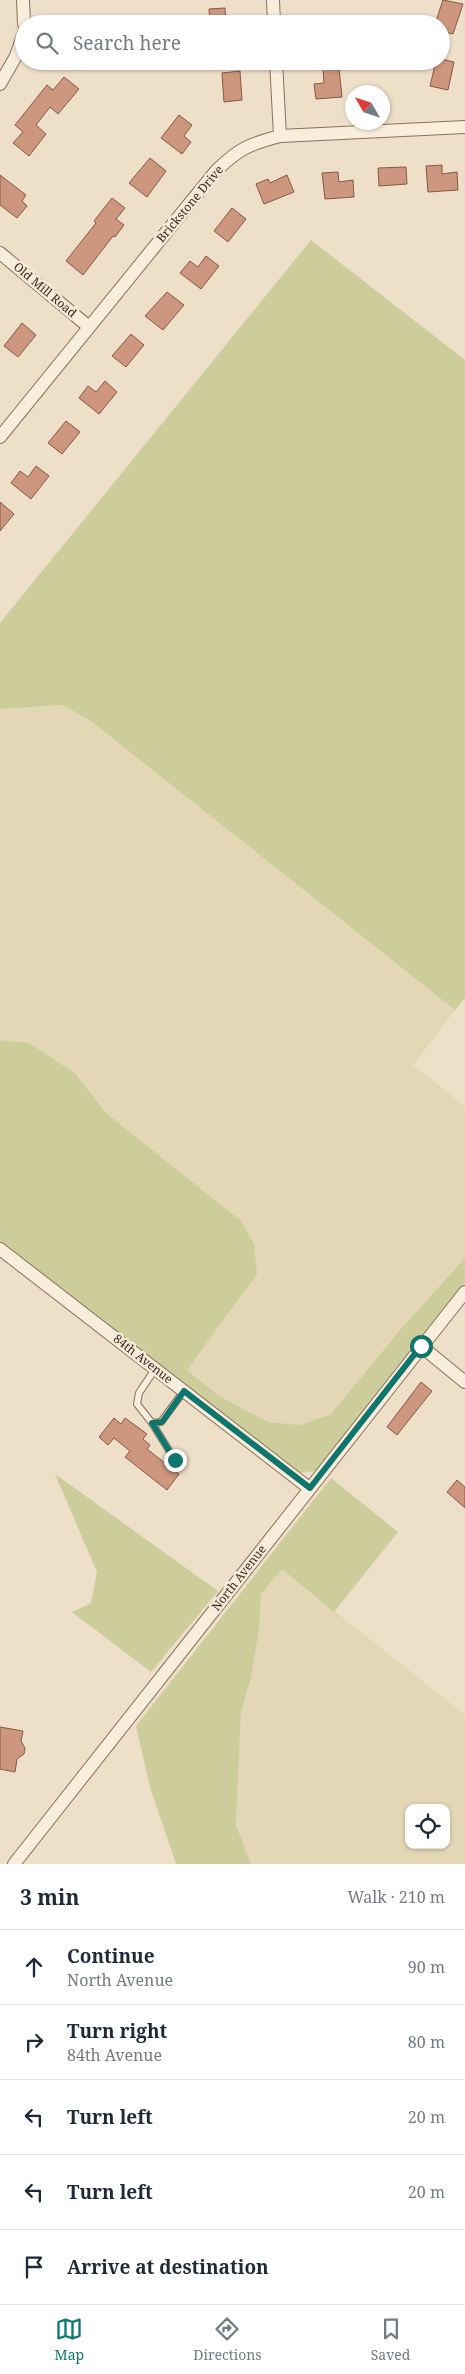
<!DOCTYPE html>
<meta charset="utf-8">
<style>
:root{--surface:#fff;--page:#f6f6f7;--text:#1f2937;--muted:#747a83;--line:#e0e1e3;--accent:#0f766e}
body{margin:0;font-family:"Noto Serif",serif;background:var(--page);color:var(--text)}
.controls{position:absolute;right:15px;bottom:15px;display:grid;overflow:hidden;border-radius:10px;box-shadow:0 1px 4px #0004}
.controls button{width:45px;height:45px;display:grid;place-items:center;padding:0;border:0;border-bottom:1px solid var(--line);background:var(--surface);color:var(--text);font:25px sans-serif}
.compass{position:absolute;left:345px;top:85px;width:45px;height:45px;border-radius:50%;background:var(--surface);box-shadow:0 1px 4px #0004;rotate:309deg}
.stop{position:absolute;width:15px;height:15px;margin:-11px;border:4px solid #0f766e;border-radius:50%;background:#fff}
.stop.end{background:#0f766e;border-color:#fff;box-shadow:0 1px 5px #0008}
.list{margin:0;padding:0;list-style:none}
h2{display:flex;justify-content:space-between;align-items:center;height:65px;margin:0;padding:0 20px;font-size:21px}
h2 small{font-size:16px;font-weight:400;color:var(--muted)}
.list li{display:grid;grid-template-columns:32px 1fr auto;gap:15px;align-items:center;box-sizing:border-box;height:75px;padding:0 20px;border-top:1px solid var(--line)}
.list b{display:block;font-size:19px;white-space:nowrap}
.list p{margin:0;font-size:16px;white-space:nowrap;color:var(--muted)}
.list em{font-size:16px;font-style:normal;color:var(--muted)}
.icon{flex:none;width:28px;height:28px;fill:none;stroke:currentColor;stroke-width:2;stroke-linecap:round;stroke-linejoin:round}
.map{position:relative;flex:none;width:465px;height:1864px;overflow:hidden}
.search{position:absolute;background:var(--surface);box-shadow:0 1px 4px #0004;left:15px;right:15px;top:15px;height:55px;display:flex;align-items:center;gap:12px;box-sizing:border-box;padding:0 18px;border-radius:28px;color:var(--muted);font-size:19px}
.sheet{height:440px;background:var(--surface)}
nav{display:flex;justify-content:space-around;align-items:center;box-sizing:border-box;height:70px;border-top:1px solid var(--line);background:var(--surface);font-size:14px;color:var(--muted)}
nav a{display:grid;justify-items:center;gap:2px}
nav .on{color:var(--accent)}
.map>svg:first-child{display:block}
.farmland{fill:#e4d7b6;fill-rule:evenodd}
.green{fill:#cdcd9c}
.building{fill:#cc967f;stroke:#8a5743}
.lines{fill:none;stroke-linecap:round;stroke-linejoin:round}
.service-casing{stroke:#8b705d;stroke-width:8}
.minor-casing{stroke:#8b705d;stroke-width:14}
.service{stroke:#f9eddc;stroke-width:6}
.minor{stroke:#f9eddc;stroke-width:12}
.route{stroke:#0f766e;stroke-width:6}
.labels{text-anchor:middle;stroke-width:5;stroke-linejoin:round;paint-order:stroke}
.street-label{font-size:12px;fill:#3b2a21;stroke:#f6ead8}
</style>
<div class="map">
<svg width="465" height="1864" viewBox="0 0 465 1864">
<rect width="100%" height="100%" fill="#eedfc8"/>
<path class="farmland" d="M63,705L92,722L455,1010L413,1065L465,1106V1258L400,1330L331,1414L300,1425L268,1422L219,1396L187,1370L106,1113L75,1073L29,1043L0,1040V709Z
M282,1569L465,1715V1864H251L236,1825L241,1712L251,1678L259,1630L261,1594ZM409,1808H446V1845H409Z"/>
<path class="green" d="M311,240L465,360V998L455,1010L92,722L63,705L0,709V623Z
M0,1040L29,1043L75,1073L106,1113L241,1221L254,1244L257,1274L187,1370L219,1396L268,1422L300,1425L331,1414L400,1330L465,1258V1283L316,1471L294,1473L0,1243Z
M55,1474L218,1591L151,1672L72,1612L91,1603L97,1572Z
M331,1478L398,1532L334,1612L282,1569L261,1594L259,1630L251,1678L241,1712L236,1825L251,1864H176L150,1787L136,1726Z"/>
<path class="building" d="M443,0L463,4L453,34L441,31V24H435Z
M225,8L226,24H210L209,9Z
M441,59L454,62L448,90L430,86L436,61H441Z
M339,68L342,97L316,99L314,84L324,83L323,69Z
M240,71L242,100L224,102L222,73Z
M64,77L79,89L58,114L50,107L36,125L46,134L29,156L13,143L23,132L15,125L47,85L53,90Z
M179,115L192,125L184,136L191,142L182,154L161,138Z
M150,158L166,171L147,197L129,183Z
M442,165V174L457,172L458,190L428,192L426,166Z
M406,167L407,184L379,186L378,168Z
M338,172L339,182L353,180L354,197L325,199L322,173Z
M0,175L26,195L22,201L27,206L17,218L0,205Z
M287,175L294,192L264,204L256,184L268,179L270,183Z
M112,198L125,208L116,219L124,225L115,237L113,236L83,275L66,261L96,223L94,221Z
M232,208L246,219L228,242L214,231Z
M206,256L219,266L201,289L180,273L190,261L198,267Z
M167,292L184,305L163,330L145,316Z
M22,323L36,335L18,357L4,346Z
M131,334L144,345L126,367L112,356Z
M105,381L117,392L99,414L79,398L88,386L96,392Z
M66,421L80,432L62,454L48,443Z
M36,466L49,476L31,499L11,483L20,471L28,477Z
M0,502L14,514L0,531Z
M421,1382L432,1391L397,1435L387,1427Z
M114,1418L121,1424L125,1418L147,1434L143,1439L150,1445L147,1449L179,1474L167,1490L125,1457L130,1451L114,1438L108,1445L99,1437Z
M457,1480L465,1487V1508L447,1492Z
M0,1727L23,1731L21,1741L25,1748L24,1754L17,1759L15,1772L0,1769Z"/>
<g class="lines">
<g class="service-casing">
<path id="service" d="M155,1369L139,1393L137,1404L152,1423L175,1460
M152,1423L161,1422L184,1391"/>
</g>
<g class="minor-casing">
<path id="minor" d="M23,0L24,24
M273,0L274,24
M276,61L280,136
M0,84L16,56L24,33
M0,253L89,327
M0,437L216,171C239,148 250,144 280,136L465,127
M0,1249L309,1488
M421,1346L465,1382
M14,1864L465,1292"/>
</g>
<use href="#service" class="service"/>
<use href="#minor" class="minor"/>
</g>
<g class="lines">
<path class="route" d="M175,1460L152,1423L162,1422L184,1391L310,1488L421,1346"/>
</g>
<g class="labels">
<g class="street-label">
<text transform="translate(190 204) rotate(-50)" y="4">Brickstone Drive</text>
<text transform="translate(45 290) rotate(40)" y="4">Old Mill Road</text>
<text transform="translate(143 1359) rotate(38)" y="4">84th Avenue</text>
<text transform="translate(239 1578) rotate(-52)" y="4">North Avenue</text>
</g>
</g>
</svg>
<div class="controls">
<button><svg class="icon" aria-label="locate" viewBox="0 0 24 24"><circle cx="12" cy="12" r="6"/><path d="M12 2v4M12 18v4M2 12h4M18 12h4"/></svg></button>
</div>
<svg class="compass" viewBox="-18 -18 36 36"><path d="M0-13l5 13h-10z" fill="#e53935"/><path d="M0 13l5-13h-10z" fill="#747a83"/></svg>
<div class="stop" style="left:421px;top:1346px"></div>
<div class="stop end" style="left:175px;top:1460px"></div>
<div class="search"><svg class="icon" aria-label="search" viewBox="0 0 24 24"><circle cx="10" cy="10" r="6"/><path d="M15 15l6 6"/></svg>Search here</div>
</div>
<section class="sheet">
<h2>3 min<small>Walk · 210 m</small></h2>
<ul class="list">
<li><svg class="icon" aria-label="ahead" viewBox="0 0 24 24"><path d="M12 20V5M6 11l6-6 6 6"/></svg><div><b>Continue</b><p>North Avenue</p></div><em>90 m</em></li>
<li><svg class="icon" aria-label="right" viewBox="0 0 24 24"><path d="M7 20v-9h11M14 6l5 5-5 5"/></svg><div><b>Turn right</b><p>84th Avenue</p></div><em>80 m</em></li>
<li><svg class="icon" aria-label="left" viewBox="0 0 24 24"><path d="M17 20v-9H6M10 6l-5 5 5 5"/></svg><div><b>Turn left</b></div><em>20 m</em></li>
<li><svg class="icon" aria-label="left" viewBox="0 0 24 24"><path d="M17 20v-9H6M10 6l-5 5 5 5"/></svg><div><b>Turn left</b></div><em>20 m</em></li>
<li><svg class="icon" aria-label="arrive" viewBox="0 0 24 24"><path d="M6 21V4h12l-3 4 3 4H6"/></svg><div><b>Arrive at destination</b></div></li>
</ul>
</section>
<nav>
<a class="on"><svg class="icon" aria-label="map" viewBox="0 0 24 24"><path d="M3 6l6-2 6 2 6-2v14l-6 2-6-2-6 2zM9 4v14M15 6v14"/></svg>Map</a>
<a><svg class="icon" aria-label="directions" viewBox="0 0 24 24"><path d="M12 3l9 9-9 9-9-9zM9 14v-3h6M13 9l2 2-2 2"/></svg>Directions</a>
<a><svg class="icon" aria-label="saved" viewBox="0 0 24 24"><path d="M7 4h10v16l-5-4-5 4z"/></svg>Saved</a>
</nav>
